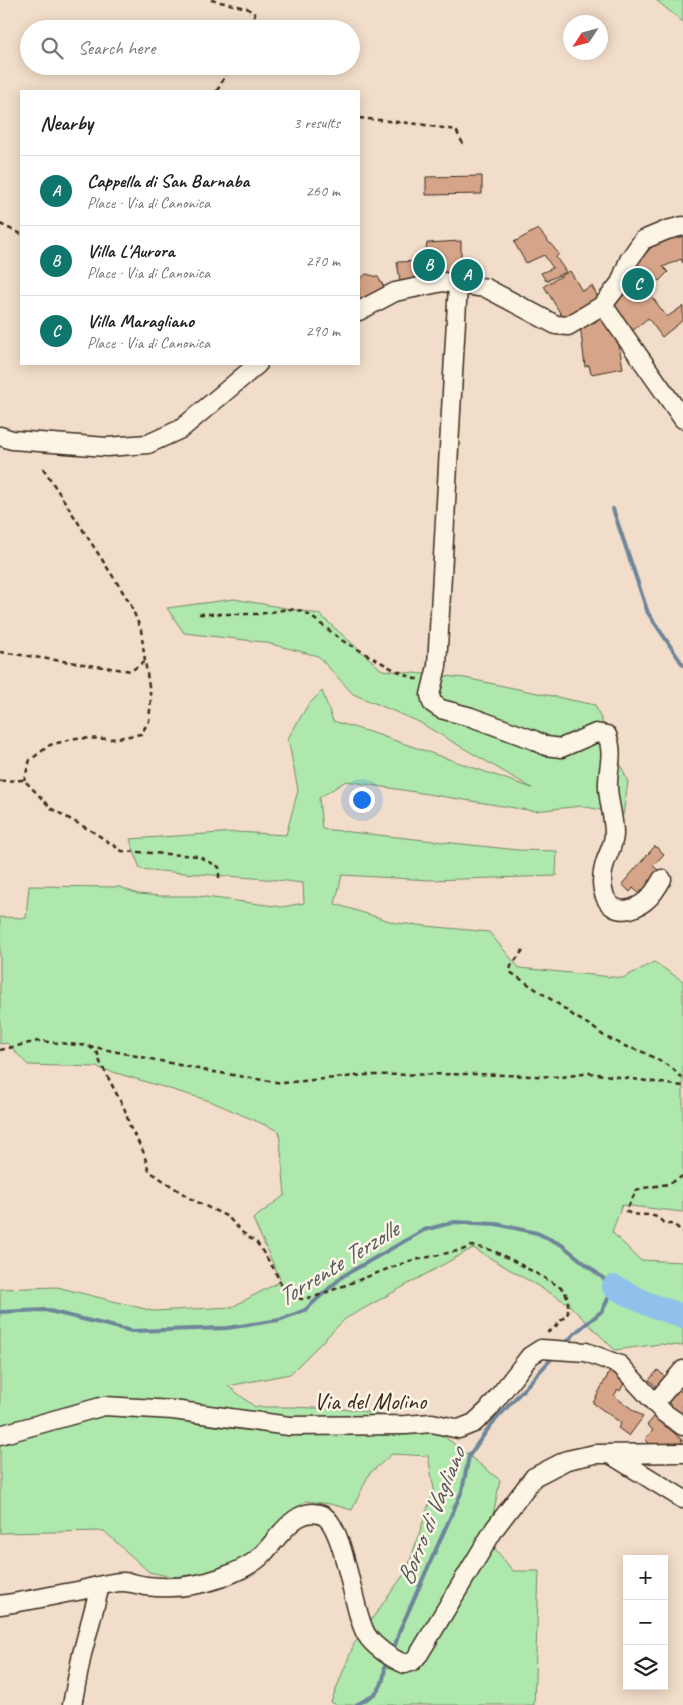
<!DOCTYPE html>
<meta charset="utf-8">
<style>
:root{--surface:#fff;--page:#f6f6f6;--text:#222;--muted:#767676;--line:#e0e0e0;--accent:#0f766e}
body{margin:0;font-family:Caveat,sans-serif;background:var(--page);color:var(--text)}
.controls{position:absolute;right:15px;bottom:15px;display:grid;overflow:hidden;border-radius:0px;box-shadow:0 2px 12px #0003}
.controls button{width:45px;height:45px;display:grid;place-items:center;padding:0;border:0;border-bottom:1px solid var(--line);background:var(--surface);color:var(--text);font:25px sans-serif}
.compass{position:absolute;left:563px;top:15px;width:45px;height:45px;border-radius:50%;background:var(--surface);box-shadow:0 2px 12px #0003;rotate:234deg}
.you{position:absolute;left:361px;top:799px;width:18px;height:18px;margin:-12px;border:4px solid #fff;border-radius:50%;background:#1a73e8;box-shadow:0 0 0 8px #1a73e833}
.badge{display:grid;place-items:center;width:32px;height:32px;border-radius:50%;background:var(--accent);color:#fff;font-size:16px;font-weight:700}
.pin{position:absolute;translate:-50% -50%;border:2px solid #fff;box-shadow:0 1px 5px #0006}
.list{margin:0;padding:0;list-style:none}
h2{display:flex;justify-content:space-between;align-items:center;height:65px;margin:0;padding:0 20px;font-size:21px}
h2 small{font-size:16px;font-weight:400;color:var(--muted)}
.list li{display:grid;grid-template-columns:32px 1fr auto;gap:15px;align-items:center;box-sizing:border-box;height:70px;padding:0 20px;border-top:1px solid var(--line)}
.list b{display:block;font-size:19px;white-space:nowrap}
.list p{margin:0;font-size:16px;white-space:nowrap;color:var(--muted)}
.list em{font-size:16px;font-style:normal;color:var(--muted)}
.icon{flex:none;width:28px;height:28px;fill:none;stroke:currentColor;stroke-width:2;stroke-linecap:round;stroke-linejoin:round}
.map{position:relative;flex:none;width:683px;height:1705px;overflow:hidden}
.search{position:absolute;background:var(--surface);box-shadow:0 2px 12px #0003;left:20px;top:20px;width:340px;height:55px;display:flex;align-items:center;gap:12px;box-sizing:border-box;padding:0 18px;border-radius:28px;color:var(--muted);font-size:19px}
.panel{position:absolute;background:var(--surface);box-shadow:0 2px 12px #0003;left:20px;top:90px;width:340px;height:275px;border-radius:0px}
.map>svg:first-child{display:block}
.green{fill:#aee8ad;stroke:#748966}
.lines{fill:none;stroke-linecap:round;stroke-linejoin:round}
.stream{stroke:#6e859a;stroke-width:4}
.river{stroke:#90c1ec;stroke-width:24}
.building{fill:#d6a589;stroke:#3b2a1e}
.minor-casing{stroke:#3b2a1e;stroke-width:21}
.path{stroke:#3b2a1e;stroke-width:2.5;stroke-dasharray:5 4;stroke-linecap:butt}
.minor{stroke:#fcf5e5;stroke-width:18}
.labels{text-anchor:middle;stroke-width:5;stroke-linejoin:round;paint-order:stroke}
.street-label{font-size:24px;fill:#3b2a1e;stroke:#fcf5e5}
.water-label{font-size:25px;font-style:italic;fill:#54575c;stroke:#fcf5e5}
</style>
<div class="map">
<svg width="683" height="1705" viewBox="0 0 683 1705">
<rect width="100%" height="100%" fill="#f1ddc9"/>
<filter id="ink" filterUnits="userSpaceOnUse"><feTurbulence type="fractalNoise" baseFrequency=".02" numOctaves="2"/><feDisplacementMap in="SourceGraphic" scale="10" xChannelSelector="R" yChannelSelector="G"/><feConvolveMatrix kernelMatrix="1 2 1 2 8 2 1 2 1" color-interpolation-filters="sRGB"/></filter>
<g filter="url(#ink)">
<path class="green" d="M656,0H683V22Z
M234,599L319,614L382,670L465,678L595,705L628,782L623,815L582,806L534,811L346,781L319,798L322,829L518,850L557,851L556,876L430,880L342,875L335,904L396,923L489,932L519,968L623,978L654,962L683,981V1212L622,1205L612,1232L640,1260L683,1262V1346L660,1344L615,1350L567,1303L473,1248L345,1319L290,1374L228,1386L255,1407H293L357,1410L431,1426L500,1480L488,1540L513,1571H539L534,1705H337L331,1702L354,1644L407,1570L434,1489L428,1456L392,1454L369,1474L352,1510L330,1504L305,1501L242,1562L187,1580L149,1572L104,1531L0,1533V1289L57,1287L153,1311L232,1307L281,1281L253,1219L285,1195L279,1131L210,1101L96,1067L28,1065L7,1043L0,1044V917L26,918L29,886L120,887L138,894L160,896H198L282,907L304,903L303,883C249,876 194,875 140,869L130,839L236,832L286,835L298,790L288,738L308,705L322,691L333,721L379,735L532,788L417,721L353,694L318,656L263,642L184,633L167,608Z"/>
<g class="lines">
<path class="stream" d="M613,509L648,613L683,665
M0,1312L45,1310L132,1331L227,1328L279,1320L305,1310L343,1276L424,1230L455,1222L496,1224L537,1233L562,1245L614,1287L602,1311L575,1333L564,1345
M393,1651L400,1630L462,1491L469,1456L490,1426L553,1357
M356,1705C377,1694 384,1690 385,1665"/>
<path class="river" d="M614,1287L650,1305L683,1316"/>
</g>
<path class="building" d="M482,176V194L426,195V177Z
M538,229L559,254L556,257L566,272L546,281L541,273L553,268L544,255L526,263L514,242Z
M683,234V263L681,259L663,267L668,272L659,281L654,277L646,289L667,317L683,306V320L662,337L648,318L631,332L608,304L636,264L659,239Z
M461,241V281L401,288L397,262L424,261L427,243Z
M462,269H472L471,283L461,281Z
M570,271L582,291L592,286L601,303L566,323L544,286Z
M366,274L378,277L387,292L359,306V280Z
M604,311L616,329L623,368L591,374L589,365L585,367L580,324L596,322L595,318Z
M655,846L664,854L653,866L663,874L643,897L633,888L630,892L622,884Z
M658,1370L667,1379L659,1389L649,1380Z
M610,1371L626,1380L620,1391L618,1389L614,1396L643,1417L629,1436L618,1428L621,1423L593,1403Z
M676,1388L683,1393V1414L678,1419L662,1405Z
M655,1416L682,1440L681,1451L658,1452L645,1439L653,1430L647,1425Z"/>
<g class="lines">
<g class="minor-casing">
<path id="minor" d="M458,284L437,666L430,695L432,703L441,709L471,717L534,740L546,746L561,748L596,733L607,735C615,755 607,769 608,788C609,804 614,818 614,834C614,846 606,856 604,867C599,886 604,915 630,909C646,905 655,892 662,879
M603,305L683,419
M359,311L395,292L443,282L486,288L556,325L568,326L603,305L620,283L629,260L643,240L667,230L683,226
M0,436L12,440L107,447L148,444L181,429L258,364
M655,1403L683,1370
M0,1435L104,1406L173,1410L289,1426L406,1425L432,1423L459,1429L474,1423L488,1410L530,1356L541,1349L586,1352L620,1365L664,1413L683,1426
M610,1454L683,1499
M0,1605C27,1601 55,1595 82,1590C95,1587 110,1582 123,1582C131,1582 138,1585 146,1586C172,1589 195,1587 220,1578C234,1573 249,1567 260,1557C276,1542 296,1504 322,1515C345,1525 352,1610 366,1634C373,1646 392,1659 405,1664L413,1661L419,1654L495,1528L534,1477L567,1460L595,1454L683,1453
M72,1705L82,1654L100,1586"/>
</g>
<path class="path" d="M211,0L247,8L255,14L250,29
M217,91L230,66
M359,118L418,124L456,130L464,146
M0,224L21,234
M43,468L130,603L141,630L145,661
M199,614H259L288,609L304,611L343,641L391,668L415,679H420
M0,652L131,671L145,661L151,699L149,721L141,734L111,739L76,738L50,745L30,760L24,780
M0,781L24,780L52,809L95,833L122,851L198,856L219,867V879
M523,950L511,966L510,972L561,1006L574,1016L591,1026L604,1036L627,1047L643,1052L671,1067L683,1079
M89,1046L98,1054L100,1062L125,1110L130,1127L143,1151L149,1171L191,1199L228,1217L243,1233L257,1243L274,1269L283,1289L290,1295L302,1299L317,1296L390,1268L410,1261L462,1250L471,1246L484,1248L494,1251L514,1261L555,1284L564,1290L568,1299V1313L553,1329L547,1333
M0,1050L38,1041L89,1046L208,1071L282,1083L366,1075L475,1074L562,1077L590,1073L683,1086
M683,1176L668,1184L644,1188L636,1191L626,1211C639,1220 653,1208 664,1224H673L683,1232"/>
<use href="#minor" class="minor"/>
</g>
</g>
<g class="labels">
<g class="street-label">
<text x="370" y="1409">Via del Molino</text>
</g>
<g class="water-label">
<text transform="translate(337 1263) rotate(-32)" y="9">Torrente Terzolle</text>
<text transform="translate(430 1516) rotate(-68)" y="9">Borro di Vagliano</text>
</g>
</g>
</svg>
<div class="controls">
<button>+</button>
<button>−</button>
<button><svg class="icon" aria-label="layers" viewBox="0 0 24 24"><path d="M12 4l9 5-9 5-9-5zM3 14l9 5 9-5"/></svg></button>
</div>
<svg class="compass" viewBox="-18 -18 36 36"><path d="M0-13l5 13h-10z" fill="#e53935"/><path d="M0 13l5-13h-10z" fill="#767676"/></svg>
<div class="you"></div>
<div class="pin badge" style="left:467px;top:275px">A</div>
<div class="pin badge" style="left:429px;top:265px">B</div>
<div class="pin badge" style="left:638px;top:284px">C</div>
<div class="search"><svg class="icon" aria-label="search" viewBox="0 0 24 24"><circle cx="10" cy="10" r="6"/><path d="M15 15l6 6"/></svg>Search here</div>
<section class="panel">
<h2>Nearby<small>3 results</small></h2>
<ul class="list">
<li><span class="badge">A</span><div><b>Cappella di San Barnaba</b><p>Place · Via di Canonica</p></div><em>260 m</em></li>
<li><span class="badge">B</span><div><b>Villa L'Aurora</b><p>Place · Via di Canonica</p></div><em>270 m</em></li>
<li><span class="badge">C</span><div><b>Villa Maragliano</b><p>Place · Via di Canonica</p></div><em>290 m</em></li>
</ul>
</section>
</div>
